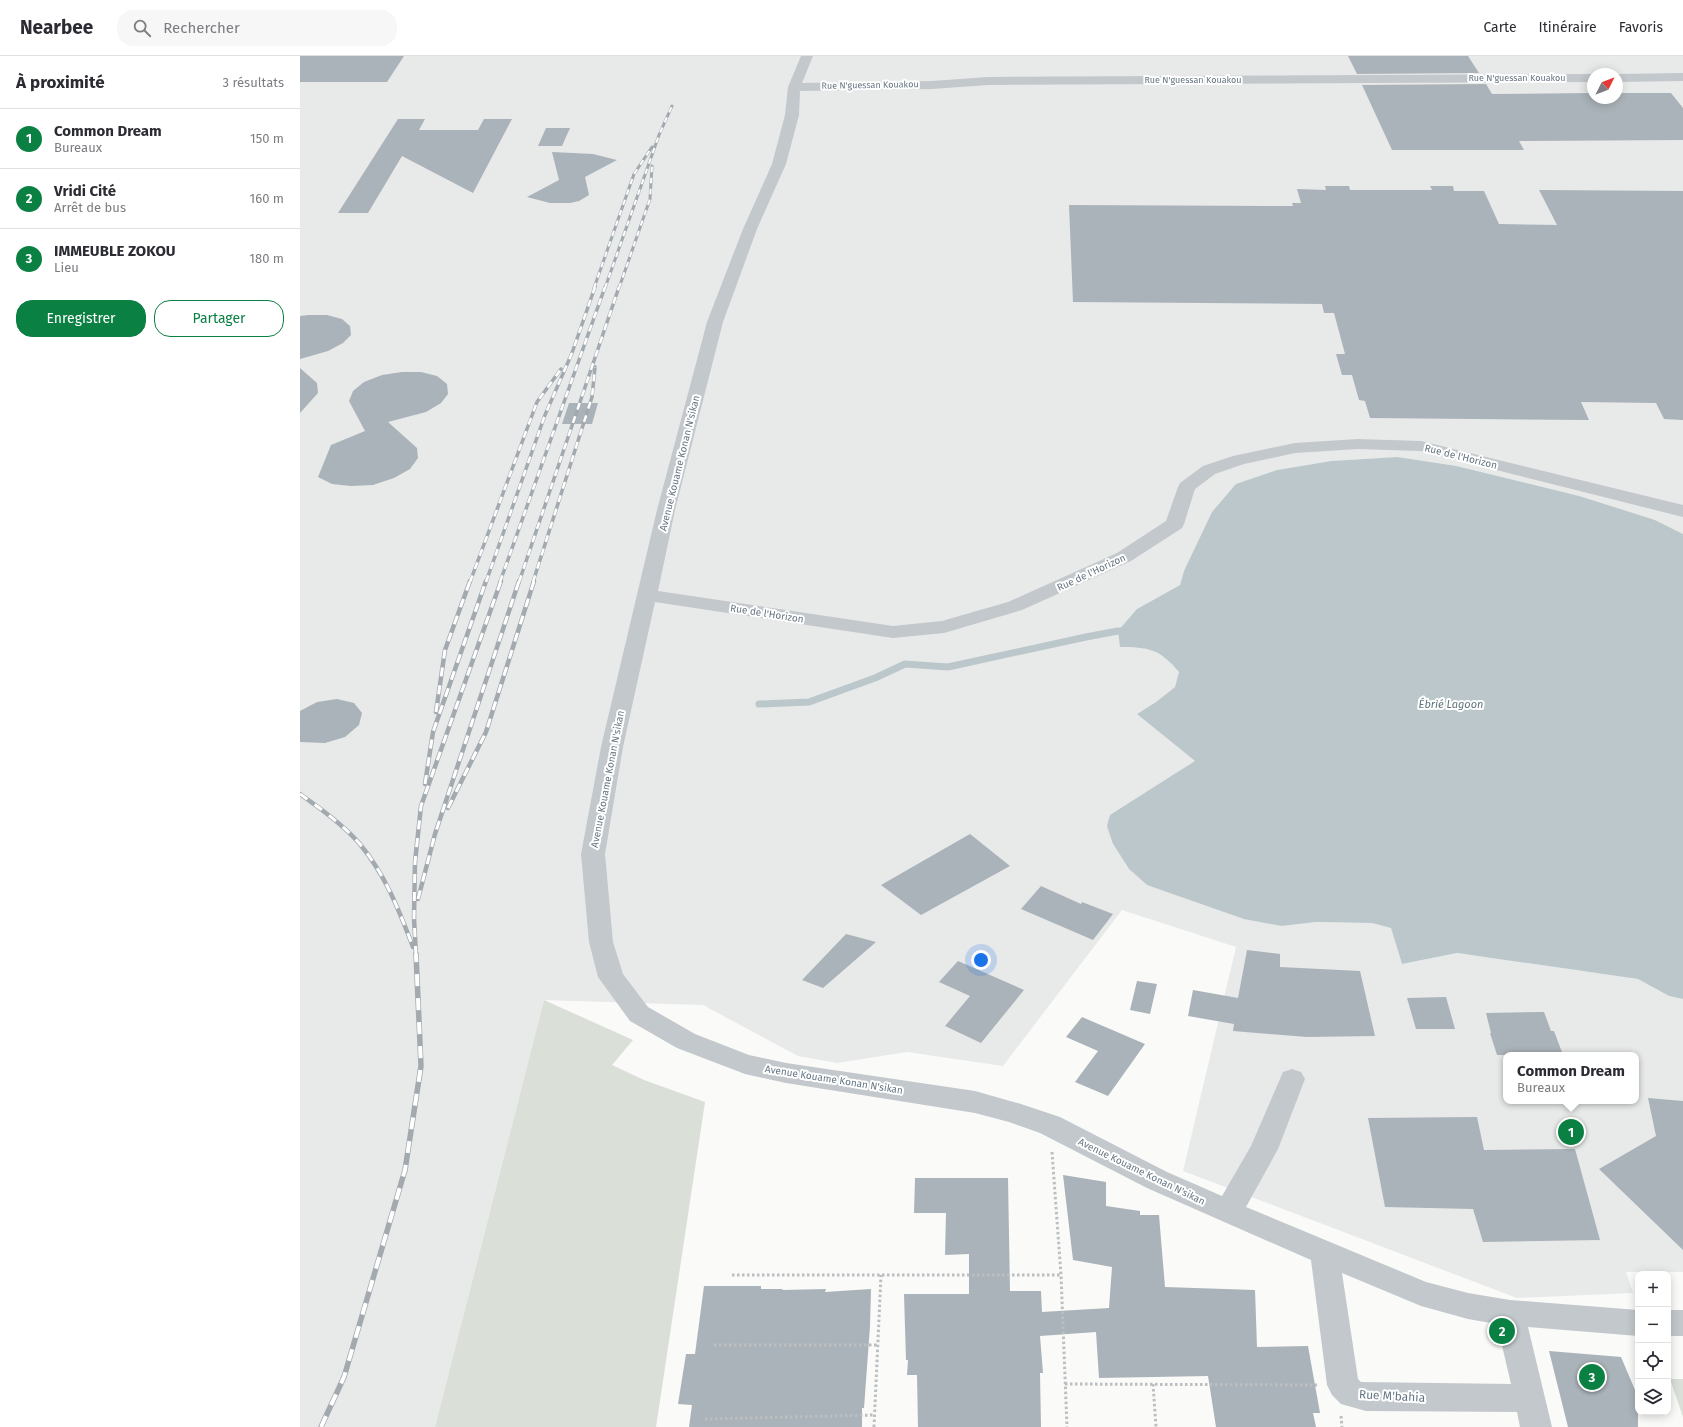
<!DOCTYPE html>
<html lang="fr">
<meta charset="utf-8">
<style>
:root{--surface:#fff;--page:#f7f7f7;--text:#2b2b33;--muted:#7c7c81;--line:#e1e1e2;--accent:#0b8043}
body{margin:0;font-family:"Fira Sans",sans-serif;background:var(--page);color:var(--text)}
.controls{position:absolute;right:12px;bottom:12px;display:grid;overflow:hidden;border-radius:8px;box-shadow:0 2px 10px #0003}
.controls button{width:36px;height:36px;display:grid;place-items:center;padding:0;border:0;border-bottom:1px solid var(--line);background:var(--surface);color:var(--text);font:20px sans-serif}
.compass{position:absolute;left:1287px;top:12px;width:36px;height:36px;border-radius:50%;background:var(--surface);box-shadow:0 2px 10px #0003;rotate:48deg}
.you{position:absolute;left:681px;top:904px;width:14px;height:14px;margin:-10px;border:3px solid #fff;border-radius:50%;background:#1a73e8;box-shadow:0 0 0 6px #1a73e833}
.badge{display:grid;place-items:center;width:26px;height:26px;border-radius:50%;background:var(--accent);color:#fff;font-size:13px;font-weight:700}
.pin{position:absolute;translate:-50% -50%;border:2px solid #fff;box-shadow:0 1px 4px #0006}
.popup{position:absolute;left:1203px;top:996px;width:136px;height:52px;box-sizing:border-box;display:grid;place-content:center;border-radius:8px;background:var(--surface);filter:drop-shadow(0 1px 3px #0005);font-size:13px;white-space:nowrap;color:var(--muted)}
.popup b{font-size:15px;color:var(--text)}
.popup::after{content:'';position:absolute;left:50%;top:100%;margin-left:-8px;border:8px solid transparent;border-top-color:var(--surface)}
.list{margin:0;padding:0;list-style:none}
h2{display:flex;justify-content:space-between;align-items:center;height:52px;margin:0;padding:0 16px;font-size:17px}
h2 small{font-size:13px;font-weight:400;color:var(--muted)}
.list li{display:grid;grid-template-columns:26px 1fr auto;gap:12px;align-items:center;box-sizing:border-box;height:60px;padding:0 16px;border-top:1px solid var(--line)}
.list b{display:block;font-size:15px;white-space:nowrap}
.list p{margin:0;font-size:13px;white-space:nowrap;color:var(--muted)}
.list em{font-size:13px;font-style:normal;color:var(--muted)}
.actions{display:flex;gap:8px;padding:12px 16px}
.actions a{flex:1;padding:9px 0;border:1px solid var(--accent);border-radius:16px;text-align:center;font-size:14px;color:var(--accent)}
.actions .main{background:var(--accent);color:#fff}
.icon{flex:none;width:22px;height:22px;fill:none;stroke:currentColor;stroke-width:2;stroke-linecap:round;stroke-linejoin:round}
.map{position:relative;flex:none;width:1383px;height:1371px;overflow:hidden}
header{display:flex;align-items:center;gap:24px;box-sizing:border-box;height:56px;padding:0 20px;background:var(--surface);border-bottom:1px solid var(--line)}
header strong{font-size:19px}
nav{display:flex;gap:22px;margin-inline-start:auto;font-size:14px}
.search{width:280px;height:36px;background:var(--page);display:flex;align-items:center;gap:10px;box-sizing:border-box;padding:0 14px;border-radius:16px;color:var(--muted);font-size:15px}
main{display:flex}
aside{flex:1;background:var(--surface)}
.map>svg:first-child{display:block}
.built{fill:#e8e9e9;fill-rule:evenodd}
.green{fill:#dadfd7}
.water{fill:#bbc7cb}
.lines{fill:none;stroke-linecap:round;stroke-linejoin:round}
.stream{stroke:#bbc7cb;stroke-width:7}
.building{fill:#aab3b9}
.path{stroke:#bbbfc2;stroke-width:3;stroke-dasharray:2.5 2.5;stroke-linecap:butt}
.minor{fill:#c3c8cc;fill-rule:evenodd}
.rail-far3-casing{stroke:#a2aab0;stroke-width:3}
.rail-far2-casing{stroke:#a2aab0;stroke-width:3.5}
.rail-far1-casing{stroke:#a2aab0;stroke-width:4.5}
.rail-casing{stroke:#a2aab0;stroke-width:5.5}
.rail-far3{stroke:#fff;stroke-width:2;stroke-dasharray:5.5;stroke-linecap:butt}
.rail-far2{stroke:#fff;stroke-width:2.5;stroke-dasharray:7;stroke-linecap:butt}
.rail-far1{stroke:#fff;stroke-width:3;stroke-dasharray:9;stroke-linecap:butt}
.rail{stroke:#fff;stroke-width:4;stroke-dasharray:12;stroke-linecap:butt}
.labels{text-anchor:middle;stroke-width:4;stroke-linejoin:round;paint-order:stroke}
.far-street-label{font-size:9px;fill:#657683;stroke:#fff}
.street-label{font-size:10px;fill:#657683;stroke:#fff}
.water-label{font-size:11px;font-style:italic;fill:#60757c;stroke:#fff}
.near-street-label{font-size:12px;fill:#657683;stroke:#fff}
</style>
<header>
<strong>Nearbee</strong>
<div class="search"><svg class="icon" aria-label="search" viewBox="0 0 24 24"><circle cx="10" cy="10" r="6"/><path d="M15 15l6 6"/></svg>Rechercher</div>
<nav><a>Carte</a><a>Itinéraire</a><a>Favoris</a></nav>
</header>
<main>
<aside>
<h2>À proximité<small>3 résultats</small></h2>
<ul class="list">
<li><span class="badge">1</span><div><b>Common Dream</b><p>Bureaux</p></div><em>150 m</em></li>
<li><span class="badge">2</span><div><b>Vridi Cité</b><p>Arrêt de bus</p></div><em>160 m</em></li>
<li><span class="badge">3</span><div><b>IMMEUBLE ZOKOU</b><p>Lieu</p></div><em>180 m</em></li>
</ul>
<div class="actions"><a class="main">Enregistrer</a><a>Partager</a></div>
</aside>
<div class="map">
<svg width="1383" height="1371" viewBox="0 0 1383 1371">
<rect width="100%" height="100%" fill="#fafaf8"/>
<path class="built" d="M0,0H1383V478L1355,464L1097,401L1031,405L977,414L884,515L880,529L837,553L820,591H845L868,603L879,616L875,631L856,646L837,658L895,705L868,723L813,788L829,813L847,829L982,870L1016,866L1072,867L1091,872L1102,908L1157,897L1338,923L1369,940L1383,943V1216H1326L1333,1237L1217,1242L883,1115L936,891L822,854L703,1010L607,996L537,1007L498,1000L403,949L244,944L135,1371H0ZM1293,18H1317V42H1293ZM1206,999H1336V1045H1206Z"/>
<path class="green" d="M244,944L333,984L312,1009L344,1024L405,1046L356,1371H135Z
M1370,1323H1383V1361Z"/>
<path class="water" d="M1097,401L1156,410L1279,440L1355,464L1383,478V943L1369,940L1338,923L1157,897L1102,908L1091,872L1072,867L1016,866L982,870L944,863L847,829L829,813L813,788L807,770L810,759L895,705L837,658L856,646L875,631L879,616C860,593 848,591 820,591L818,575L837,553L880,529L884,515L912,456L936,428L977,414L1031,405Z"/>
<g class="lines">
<path class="stream" d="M459,648L509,646L575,622L605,608L648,611L786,581L818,575H827"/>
</g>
<path class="building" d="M0,0H104L87,26H0Z
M1048,0H1168L1179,17L1057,18Z
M1186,28L1192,38L1293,37V42H1317V37H1371L1383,52V84L1219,85L1224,94H1092L1062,29Z
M98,63H125L119,74H178L184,63H212L173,137L102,100L68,157H38Z
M246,72H270L262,90H238Z
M252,96L293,98L317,104L285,121L289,139L279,145L270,147H250L227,141L259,124Z
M1025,130H1049L1050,134H1132L1130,130H1153L1154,135H1184L1199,168L1257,169L1239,134L1383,135V364L1364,363L1356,347L1281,346L1289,364L1070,362L1065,345L1059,344L1052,319H1042L1036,298H1045L1034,257H1024L1022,248L773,246L769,149L993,150L992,147H1001L997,133L1026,134Z
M9,259H27L42,263L50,270L51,279L43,287L28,295L0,303V260Z
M0,312L17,327L18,337L0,357Z
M102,316H121L137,320L147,328L148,338L141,347L126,356L88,366L117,392L118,402L110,413L94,422L73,429L51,430L32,428L18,421L31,389L65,375L49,345L53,335L64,326L82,319Z
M269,347H298L292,368H262Z
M37,643L54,647L62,657L59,669L45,681L25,687L0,686V655L17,646Z
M670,778L710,810L621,859L581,829Z
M741,830L781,848L782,846L813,858L793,884L721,853Z
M546,878L576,886L523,932L502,924Z
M947,894L980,898V911L1060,915L1075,980L1007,981L933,975L934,968L888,960L893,934L938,942Z
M658,905L724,934L681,987L645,970L670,940L639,926Z
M837,925L857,928L850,958L830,954Z
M1146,941L1155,973H1116L1107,942Z
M1244,956L1251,975H1254L1263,999H1197L1190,977H1191L1186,957Z
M782,961L845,988L808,1040L775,1026L798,995L766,981Z
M1348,1042L1383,1045V1194L1299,1113L1356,1080Z
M1177,1061L1184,1094L1275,1093L1300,1184L1183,1186L1173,1153L1085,1151L1068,1062Z
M763,1119L806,1126V1150L840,1155V1159H859L865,1231L955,1234L957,1291L1008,1290L1020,1357H1013L1016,1371H916L908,1320L799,1322L796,1276L740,1280L743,1317H740L741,1371H618L617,1319H607L608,1304H606L604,1238H669V1198L645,1199L646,1157H614L615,1122H708L710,1235H741L742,1256L809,1252L812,1211L773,1204Z
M404,1230H461V1233H483L482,1234L526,1233L525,1236L571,1233L570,1270L564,1352H562V1371H389L392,1349L378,1348L386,1298H395Z
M1249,1295L1321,1301L1338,1341V1371H1268Z"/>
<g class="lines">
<path class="path" d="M752,1096L761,1219L767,1371
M432,1219H761
M414,1289H578
M765,1328L1017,1329
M853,1328L856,1371
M1041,1360L1042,1371
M405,1363L574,1359
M574,1371L581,1219"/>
<path class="minor" d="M501,0H513L502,27L632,25L688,21L1293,18V26L688,29L632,33L500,35L499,59L486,108L457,173L423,266L375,454L358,535L593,570L642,565L708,546L817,497L866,465L878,431L880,427L903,410L933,400L995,387L1058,383L1121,385L1383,449V461L1121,395L1058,393L995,397L944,408L915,418L895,433L884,468L882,472L831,505L722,554L644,577L593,582L355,546L323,691L305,798L313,886L323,918L348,951L395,978L449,999L486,1007L675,1035L721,1048L760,1061L867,1116L922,1140L951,1090L983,1016L992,1013L1001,1016L1005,1023L978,1093L946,1151L1126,1226L1168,1237L1210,1244L1338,1254V1280L1228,1271L1252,1371H1220L1217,1356L1066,1355L1041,1348L1032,1339L1027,1329L1011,1204L847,1132L740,1077L709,1066L675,1057L486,1027L445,1018L377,992L330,965L298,921L289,886L281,798L301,691L357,454L407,266L443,173L472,108L485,59L488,31ZM1042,1217L1121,1250L1168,1263L1197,1268L1211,1328L1061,1326L1058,1323Z
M1383,17V25L1317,26V18Z
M1368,1254H1383V1280H1368Z"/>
<g class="rail-far3-casing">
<path id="rail-far3" d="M294,232L334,118L352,91
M305,232L359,79L372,50
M319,232L350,143L352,110"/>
</g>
<g class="rail-far2-casing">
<path id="rail-far2" d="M170,526L237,346L261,313
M186,526L245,359L272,297L295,231
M200,526L305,231
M219,526L319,231
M233,526L292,341L295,311"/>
</g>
<g class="rail-far1-casing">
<path id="rail-far1" d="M136,656L145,594L170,525
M125,728L133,676L186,525
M0,738C21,753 42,768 59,787C85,818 99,854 113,891
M148,752L186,676L234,525
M118,843L135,778L219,525
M116,899L114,862L115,806L121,750L201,525"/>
</g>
<g class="rail-casing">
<path id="rail" d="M21,1371L44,1321L105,1114L121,1010L116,898"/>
</g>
<use href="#rail-far3" class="rail-far3"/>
<use href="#rail-far2" class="rail-far2"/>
<use href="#rail-far1" class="rail-far1"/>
<use href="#rail" class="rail"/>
</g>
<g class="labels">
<g class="far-street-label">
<text x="1217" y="25">Rue N'guessan Kouakou</text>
<text x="893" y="27">Rue N'guessan Kouakou</text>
<text transform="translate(570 29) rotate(-1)" y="3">Rue N'guessan Kouakou</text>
</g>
<g class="street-label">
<text transform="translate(1161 400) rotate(14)" y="4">Rue de l'Horizon</text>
<text transform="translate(379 407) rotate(-76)" y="4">Avenue Kouame Konan N'sikan</text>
<text transform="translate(791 516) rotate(-25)" y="4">Rue de l'Horizon</text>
<text transform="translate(467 557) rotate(9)" y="4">Rue de l'Horizon</text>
<text transform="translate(307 723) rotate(-79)" y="4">Avenue Kouame Konan N'sikan</text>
<text transform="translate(534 1023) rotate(9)" y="4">Avenue Kouame Konan N'sikan</text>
<text transform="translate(842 1115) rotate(26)" y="4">Avenue Kouame Konan N'sikan</text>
</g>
<g class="water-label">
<text x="1151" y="652">Ébrié Lagoon</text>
</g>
<g class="near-street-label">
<text transform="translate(1092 1340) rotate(3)" y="4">Rue M'bahia</text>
</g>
</g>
</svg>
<div class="controls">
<button>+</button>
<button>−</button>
<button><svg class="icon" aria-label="locate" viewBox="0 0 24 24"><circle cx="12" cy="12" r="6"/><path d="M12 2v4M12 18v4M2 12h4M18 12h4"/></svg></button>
<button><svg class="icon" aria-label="layers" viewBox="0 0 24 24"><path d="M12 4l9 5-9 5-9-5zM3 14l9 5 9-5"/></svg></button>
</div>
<svg class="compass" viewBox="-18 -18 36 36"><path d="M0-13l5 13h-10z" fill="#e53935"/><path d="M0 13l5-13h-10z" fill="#7c7c81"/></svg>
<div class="you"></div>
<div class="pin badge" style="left:1271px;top:1076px">1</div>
<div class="popup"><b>Common Dream</b>Bureaux</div>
<div class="pin badge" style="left:1202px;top:1275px">2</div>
<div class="pin badge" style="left:1292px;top:1321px">3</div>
</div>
</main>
